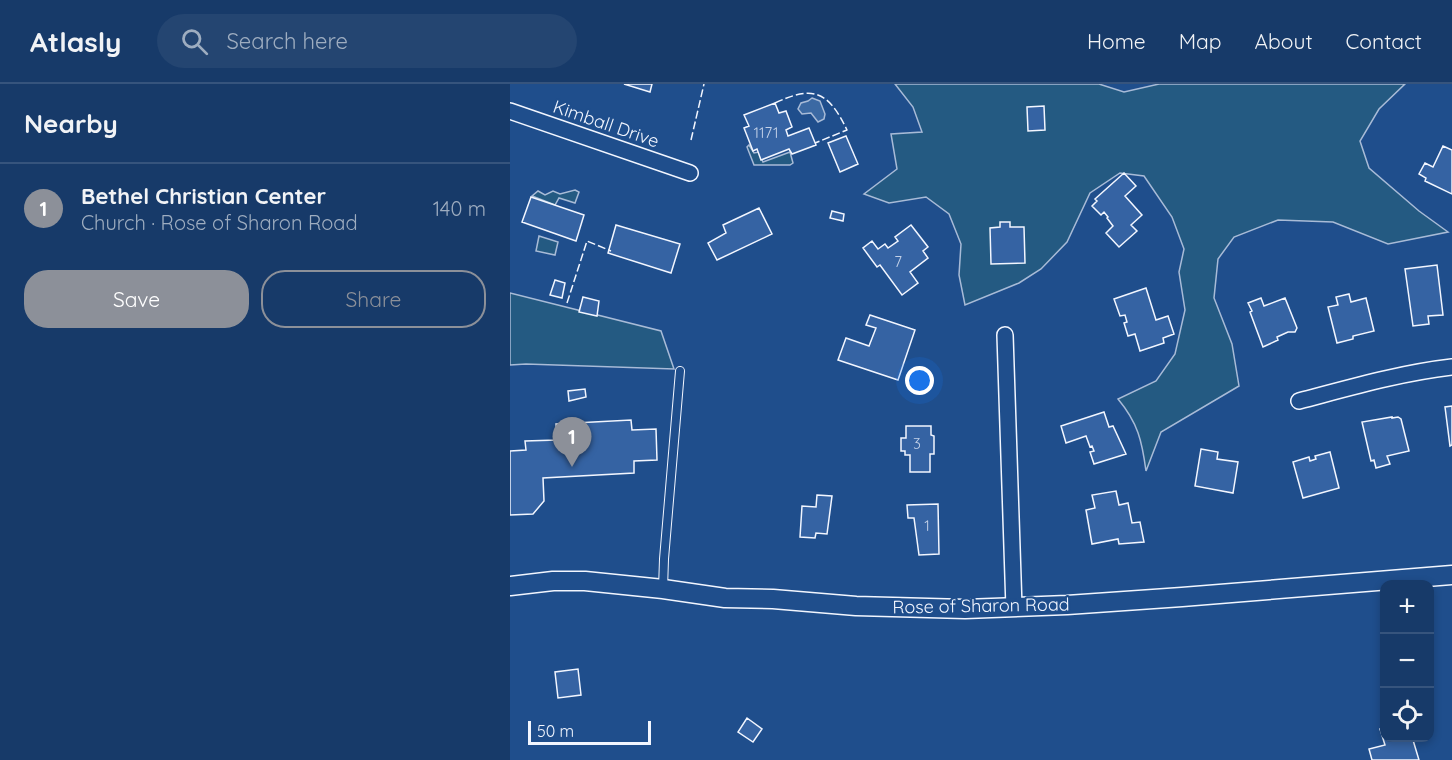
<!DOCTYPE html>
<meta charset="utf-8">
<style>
:root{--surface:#173a69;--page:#244571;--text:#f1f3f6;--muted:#9eadc0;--line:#36547d;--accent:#8c9099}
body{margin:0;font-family:Quicksand,sans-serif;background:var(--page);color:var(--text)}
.controls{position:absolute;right:18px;bottom:18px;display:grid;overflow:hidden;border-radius:12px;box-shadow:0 3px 9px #0003}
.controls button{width:54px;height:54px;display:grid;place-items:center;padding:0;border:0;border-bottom:2px solid var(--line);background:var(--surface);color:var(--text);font:30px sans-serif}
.scale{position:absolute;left:18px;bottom:15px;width:123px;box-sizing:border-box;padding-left:6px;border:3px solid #f2f6ff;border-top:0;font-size:16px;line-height:21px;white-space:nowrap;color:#f2f6ff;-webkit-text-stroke:4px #1f4e8c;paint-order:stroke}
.you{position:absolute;left:410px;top:297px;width:21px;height:21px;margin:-15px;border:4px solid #fff;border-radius:50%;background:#1a73e8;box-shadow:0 0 0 9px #1a73e833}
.badge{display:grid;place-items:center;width:39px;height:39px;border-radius:50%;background:var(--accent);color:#fff;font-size:20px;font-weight:700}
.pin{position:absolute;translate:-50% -50px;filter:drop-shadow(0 2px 3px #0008)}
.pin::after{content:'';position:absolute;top:32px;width:21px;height:18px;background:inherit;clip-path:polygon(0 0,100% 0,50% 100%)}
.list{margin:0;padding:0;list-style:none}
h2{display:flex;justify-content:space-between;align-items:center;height:78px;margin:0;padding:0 24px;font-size:26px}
h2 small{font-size:20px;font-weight:400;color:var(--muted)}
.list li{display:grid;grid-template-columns:39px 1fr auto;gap:18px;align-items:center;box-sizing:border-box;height:90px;padding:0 24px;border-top:2px solid var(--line)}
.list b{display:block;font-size:22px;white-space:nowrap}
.list p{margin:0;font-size:20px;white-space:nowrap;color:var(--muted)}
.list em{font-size:20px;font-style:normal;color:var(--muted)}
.actions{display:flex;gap:12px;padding:18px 24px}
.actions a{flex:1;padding:14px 0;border:2px solid var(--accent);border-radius:24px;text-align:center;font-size:21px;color:var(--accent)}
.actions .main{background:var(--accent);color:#fff}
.icon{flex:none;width:33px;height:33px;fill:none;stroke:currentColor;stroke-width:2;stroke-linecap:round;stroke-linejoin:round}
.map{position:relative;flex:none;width:942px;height:676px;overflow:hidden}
header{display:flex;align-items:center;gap:36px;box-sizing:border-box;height:84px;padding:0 30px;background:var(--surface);border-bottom:2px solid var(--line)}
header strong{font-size:28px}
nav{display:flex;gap:33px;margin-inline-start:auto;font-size:21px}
.search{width:420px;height:54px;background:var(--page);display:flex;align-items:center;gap:15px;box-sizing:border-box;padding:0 21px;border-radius:33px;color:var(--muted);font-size:22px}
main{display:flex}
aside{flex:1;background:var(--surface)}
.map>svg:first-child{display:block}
.green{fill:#245a82;stroke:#a8bbd7;stroke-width:1.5}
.water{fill:#3b69a3;stroke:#a8bbd7;stroke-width:1.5}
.building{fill:#3563a3;stroke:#f2f6ff;stroke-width:1.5}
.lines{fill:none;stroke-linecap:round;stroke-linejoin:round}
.service-casing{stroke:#f2f6ff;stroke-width:10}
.minor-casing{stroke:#f2f6ff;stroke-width:18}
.tertiary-casing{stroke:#f2f6ff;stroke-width:21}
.service{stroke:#1f4e8c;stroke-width:8}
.minor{stroke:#1f4e8c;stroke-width:15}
.tertiary{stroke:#1f4e8c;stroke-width:18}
.fence{stroke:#f2f6ff;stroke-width:1.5;stroke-dasharray:8 3;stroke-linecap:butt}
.labels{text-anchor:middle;stroke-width:4.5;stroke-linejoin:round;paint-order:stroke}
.number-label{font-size:15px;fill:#c3d1e8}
.street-label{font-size:18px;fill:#f2f6ff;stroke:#1f4e8c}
</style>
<header>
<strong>Atlasly</strong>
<div class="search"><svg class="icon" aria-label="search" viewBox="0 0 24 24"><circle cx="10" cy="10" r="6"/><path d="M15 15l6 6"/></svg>Search here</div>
<nav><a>Home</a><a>Map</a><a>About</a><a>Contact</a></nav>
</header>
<main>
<aside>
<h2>Nearby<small></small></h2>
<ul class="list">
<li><span class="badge">1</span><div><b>Bethel Christian Center</b><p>Church · Rose of Sharon Road</p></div><em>140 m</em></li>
</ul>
<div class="actions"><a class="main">Save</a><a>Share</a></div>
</aside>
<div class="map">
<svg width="942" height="676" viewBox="0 0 942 676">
<rect width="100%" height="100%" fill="#1f4e8c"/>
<path class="green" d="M385,0H589L614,8L649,0H895L869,25L850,57L859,84L909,127L938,148L878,160L823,138L768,136L724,153L708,175L704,214L722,260L729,302L651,348L636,387C632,357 628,339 608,315L646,297L665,270L675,226L669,188L674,165L662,133L634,92L610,89L580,109L557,158L531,185L509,199L455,221L449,191L451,160L439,130L416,113L379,119L354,110L387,85L381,50L412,48L403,23Z
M239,61L244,69L249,68L253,78L280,68L283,79L280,81H244L237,63Z
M65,106L69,108L65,119L49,114L45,121L22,112L28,107L35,111L43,107L50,110Z
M29,152L48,158L45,171L26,167Z
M0,209L151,247L164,285L16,280L0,281Z"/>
<path class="water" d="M302,14L310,17L315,30L314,35L308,38L301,29L292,30L288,25L291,19L298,17Z"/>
<path class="building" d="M114,0H142L140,8Z
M265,19L269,29L276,27L282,43L276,46L278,52L299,44L306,61L282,70L279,65L251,76L247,65L243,67L234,44L239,42L234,31Z
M534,22L535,46L518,47L517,23Z
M336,52L348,80L330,88L318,59Z
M933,62L942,66V110L915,97L916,94L909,90L915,79L923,83Z
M614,89L626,102L615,112L632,131L621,141L627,147L609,163L596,149L603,142L597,134L598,133L594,128L591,131L582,122L587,117L585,115Z
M21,113L74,131L66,157L12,138Z
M249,124L262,150L207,176L198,159L216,149L213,141Z
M322,127L334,130L333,137L320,134Z
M490,138H500V143H514L515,179L481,180L480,144L490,143Z
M106,141L170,160L161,189L98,169Z
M401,141L418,163L413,167L418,174L400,188L408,199L392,211L370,181L367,183L353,164L362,157L368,165L375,160L378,164L388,157L385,153Z
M927,181L933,231L918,232L919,240L903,242L895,185Z
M45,196L55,199L52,214L40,211Z
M636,204L646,236L658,232L664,250L653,254L654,259L630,267L625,250L618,252L614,239L617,238L615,231L610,232L604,215Z
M839,210L841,218L856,214L864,247L843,252V255L827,259L818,223L828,221L826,213Z
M73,213L89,217L87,232L69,228Z
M751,214L754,222L775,214L787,244L785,248H778L767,253L768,256L753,263L740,228L742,227L738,219Z
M360,231L405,246L388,296L328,276L336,254L359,262L366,244L356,241Z
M75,305L76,313L59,317L58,307Z
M942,322V361L940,362L935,323Z
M594,328L599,343L603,342L616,370L584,380L580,368L584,367L582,362L580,363L576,352L556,359L551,342Z
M882,333V334L888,333L891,335L899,367L877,372L880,380L866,384L864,376L861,377L852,338Z
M121,336L122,346L146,345L147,376L124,377V389L33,394L34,417L23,430L0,431V367L16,366L15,357L47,356L46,340Z
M396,342H421V351L424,352V370H420V388H400V371H395V367H391V354H396Z
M691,365L708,368L707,375L728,378L723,409L685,402Z
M820,368L829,404L793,414L783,378L799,373L800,377L806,375L805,372Z
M606,407L609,421L618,419L622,439L630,438L634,458L609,460L608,455L582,460L576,426L585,424L582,411Z
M307,411L322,412L317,450L306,449L305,454L290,453L292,422L306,423Z
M428,420L429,470L409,471L404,434H398L397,421Z
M68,585L71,611L48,614L45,588Z
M237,634L252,645L243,658L228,648Z
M874,644V654H908V655L903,656L909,676H862L859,665L875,661L870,645Z"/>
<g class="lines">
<g class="service-casing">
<path id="service" d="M153,505L154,475L170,287"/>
</g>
<g class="minor-casing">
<path id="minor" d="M0,27L180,89
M495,251L504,524
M789,317C839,304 890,289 942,283"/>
</g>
<g class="tertiary-casing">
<path id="tertiary" d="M0,502L43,497H75L153,505L215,514L263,515L346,522L455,525L557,521L672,513L942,491"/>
</g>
<use href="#service" class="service"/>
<use href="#minor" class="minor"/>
<use href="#tertiary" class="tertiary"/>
<path class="fence" d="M265,19C305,0 319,9 337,46L305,59
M181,56L194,0
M57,219L77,157L101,167"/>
</g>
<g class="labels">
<g class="number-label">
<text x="256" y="54">1171</text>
<text x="388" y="183">7</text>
<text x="407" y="365">3</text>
<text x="417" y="447">1</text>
</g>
<g class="street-label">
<text transform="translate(96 40) rotate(19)" y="6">Kimball Drive</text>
<text transform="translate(471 522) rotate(-1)" y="6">Rose of Sharon Road</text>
</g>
</g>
</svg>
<div class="controls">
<button>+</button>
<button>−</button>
<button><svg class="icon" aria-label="locate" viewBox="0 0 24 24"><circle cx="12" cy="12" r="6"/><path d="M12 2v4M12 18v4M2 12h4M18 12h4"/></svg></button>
</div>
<div class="scale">50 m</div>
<div class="you"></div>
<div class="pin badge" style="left:62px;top:383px">1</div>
</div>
</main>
